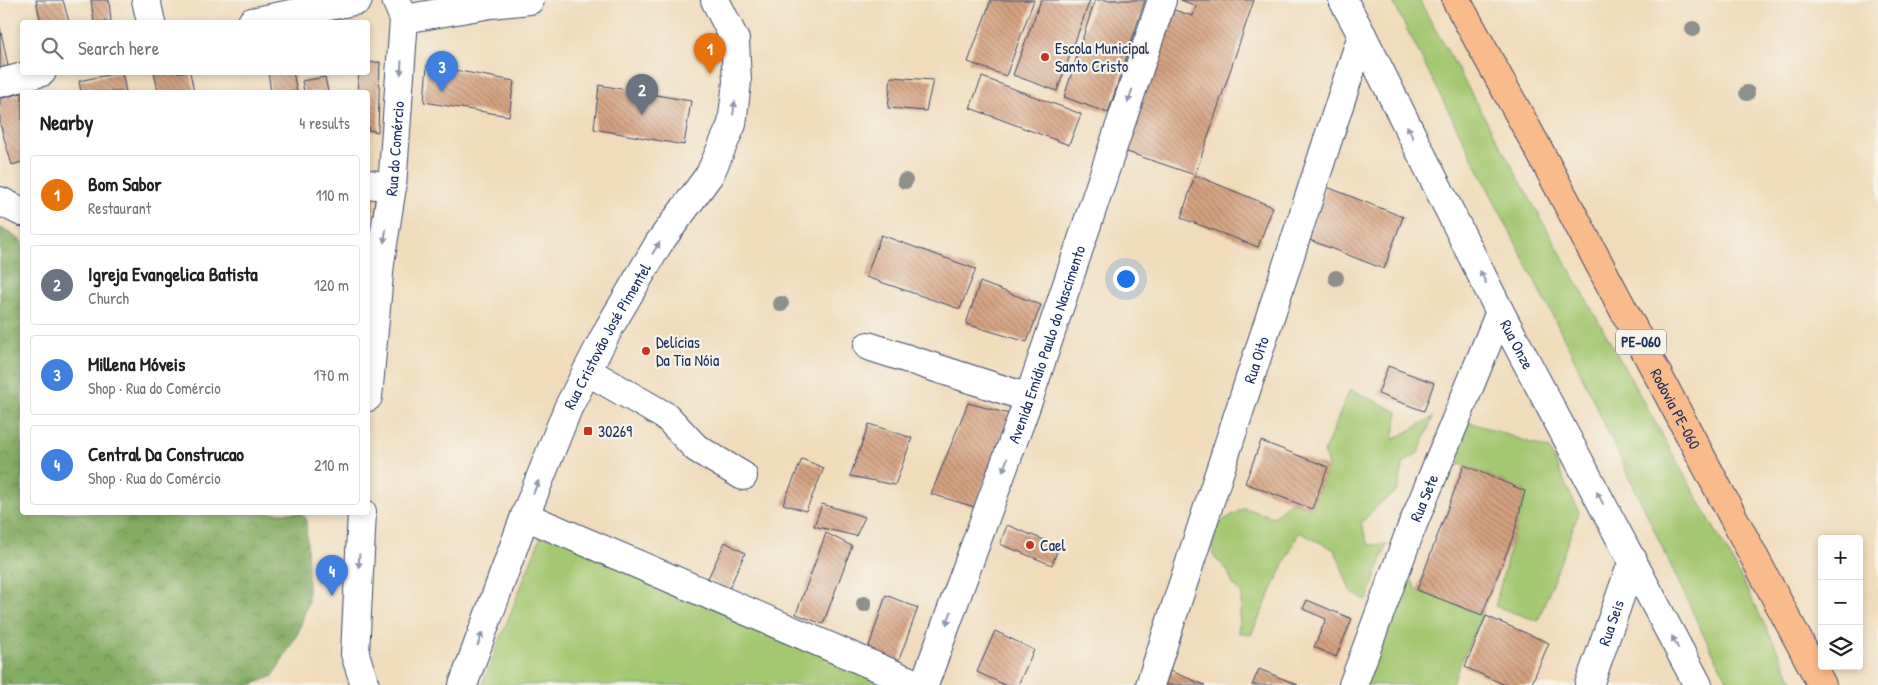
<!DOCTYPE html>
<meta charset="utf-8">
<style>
:root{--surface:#fff;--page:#f2f2f2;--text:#202124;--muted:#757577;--line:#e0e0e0;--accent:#1a73e8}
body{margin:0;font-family:"Patrick Hand",sans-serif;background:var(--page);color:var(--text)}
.controls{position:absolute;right:15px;bottom:15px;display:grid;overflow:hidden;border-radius:5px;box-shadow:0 2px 8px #0003}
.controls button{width:45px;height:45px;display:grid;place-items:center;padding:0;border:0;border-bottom:1px solid var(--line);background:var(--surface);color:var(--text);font:25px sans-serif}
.you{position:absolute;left:1125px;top:278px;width:18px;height:18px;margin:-12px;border:4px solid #fff;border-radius:50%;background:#1a73e8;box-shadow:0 0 0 8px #1a73e833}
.badge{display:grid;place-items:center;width:32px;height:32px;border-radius:50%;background:var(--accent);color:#fff;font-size:16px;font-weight:700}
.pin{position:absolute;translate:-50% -41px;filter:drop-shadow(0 1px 2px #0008)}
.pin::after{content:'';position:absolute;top:26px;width:18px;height:15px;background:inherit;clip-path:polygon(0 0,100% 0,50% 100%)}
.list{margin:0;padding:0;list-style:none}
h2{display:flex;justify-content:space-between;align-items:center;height:65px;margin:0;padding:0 20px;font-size:21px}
h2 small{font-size:16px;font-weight:400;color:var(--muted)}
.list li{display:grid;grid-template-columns:32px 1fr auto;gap:15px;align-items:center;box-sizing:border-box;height:80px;margin:0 10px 10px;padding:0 10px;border:1px solid var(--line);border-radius:5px}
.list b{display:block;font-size:19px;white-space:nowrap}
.list p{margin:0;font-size:16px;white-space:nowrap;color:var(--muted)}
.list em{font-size:16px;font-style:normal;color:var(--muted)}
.icon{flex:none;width:28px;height:28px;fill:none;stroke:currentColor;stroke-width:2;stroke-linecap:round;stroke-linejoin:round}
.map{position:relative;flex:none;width:1878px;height:685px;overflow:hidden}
.search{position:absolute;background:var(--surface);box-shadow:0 2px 8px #0003;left:20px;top:20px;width:350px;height:55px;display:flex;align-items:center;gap:12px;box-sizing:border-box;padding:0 18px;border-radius:5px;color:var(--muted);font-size:19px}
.panel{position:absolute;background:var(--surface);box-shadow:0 2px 8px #0003;left:20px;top:90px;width:350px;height:425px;border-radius:5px}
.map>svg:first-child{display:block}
.grass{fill:#a4c872;stroke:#607c68}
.forest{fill:url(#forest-crowns);stroke:#4f6e61}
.building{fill:url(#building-back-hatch)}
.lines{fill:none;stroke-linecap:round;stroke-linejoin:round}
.minor-casing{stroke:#3b496c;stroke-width:30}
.major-casing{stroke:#3b496c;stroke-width:30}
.minor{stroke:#fff;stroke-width:28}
.major{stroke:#fabb8c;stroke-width:28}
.tree{fill:#8e918b}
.oneway{fill:#8d97ae}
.poi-dot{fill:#c8321e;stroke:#f7f3e8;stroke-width:2}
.labels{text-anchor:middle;stroke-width:4.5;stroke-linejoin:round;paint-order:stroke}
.shield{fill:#f7f3e8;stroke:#5d6a87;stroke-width:1}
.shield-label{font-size:15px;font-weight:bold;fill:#1b2f5e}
.poi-label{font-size:16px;fill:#1b2f5e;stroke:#f7f3e8;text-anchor:start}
.street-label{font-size:16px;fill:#1b2f5e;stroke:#f7f3e8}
</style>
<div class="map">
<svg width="1878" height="685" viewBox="0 0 1878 685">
<defs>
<pattern id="forest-crowns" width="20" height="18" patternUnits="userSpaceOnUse" patternTransform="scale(1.25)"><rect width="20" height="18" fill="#83ac64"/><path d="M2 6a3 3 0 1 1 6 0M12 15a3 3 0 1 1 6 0" fill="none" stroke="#6a8c56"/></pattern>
<pattern id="building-back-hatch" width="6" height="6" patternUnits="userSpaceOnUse" patternTransform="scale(1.25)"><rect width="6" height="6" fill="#d4a281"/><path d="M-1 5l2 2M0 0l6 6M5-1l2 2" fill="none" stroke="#ab846d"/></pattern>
</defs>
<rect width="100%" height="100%" fill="#f7f3e8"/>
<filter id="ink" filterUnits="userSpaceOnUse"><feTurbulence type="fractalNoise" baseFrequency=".02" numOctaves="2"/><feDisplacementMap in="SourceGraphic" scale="10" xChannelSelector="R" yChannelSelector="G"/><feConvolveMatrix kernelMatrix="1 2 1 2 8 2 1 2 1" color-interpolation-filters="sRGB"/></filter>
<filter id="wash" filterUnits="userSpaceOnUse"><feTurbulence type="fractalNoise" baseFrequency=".0096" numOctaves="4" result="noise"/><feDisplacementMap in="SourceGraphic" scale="20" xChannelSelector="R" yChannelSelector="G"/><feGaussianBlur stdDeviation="1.12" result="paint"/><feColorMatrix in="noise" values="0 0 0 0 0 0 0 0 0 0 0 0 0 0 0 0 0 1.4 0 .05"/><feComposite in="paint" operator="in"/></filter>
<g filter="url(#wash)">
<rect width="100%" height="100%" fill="#f0dbbb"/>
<path class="grass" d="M1392,0H1419L1732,560L1795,685H1730L1702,632L1566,342Z
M1350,389L1398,412L1393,440L1433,417L1419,452L1404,463L1397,491L1378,505L1361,523L1368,545L1387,544L1367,600L1351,593L1335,550L1299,532L1251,635L1238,632L1242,595L1233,584L1227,570L1212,554L1217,524L1244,508L1274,517L1290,501L1312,508L1328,467L1324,452Z
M1466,421L1549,449L1579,512L1538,621L1495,606L1525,491L1464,465L1449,464Z
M545,526L911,685H482Z
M1408,573L1417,590L1482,615L1451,685H1365Z"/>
<path class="forest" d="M0,227L22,241V512L301,513L306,518L308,564V602L299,631L273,676L251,685H0Z"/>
<g id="blocks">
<path class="building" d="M36,0H63L69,22H41Z
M91,0H109L111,22H94Z
M991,0H1034L1006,76L968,62Z
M1041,0H1090L1057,91L1013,75Z
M1095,0H1145L1108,113L1064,97Z
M1181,0H1254L1195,175L1273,207L1258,247L1181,218L1195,175L1124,151L1174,10L1193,16L1196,6Z
M0,27L8,66L0,68Z
M380,62L378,132L368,130V92H357L359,72H368V63Z
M427,65L514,81L509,116L424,102Z
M122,72L126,92H81L79,81Z
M154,72H190L194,92H158Z
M268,72H293L297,92H271Z
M325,77L328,92H304L302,81Z
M891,77L933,80L926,111L888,108Z
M982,77L1081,114L1069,145L970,108Z
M599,85L691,101L684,145L594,129Z
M22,93V162L12,165L0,124V99Z
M1327,187L1403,217L1384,269L1307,239Z
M368,192L376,193L370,240H368Z
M881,235L976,269L960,309L866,277Z
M980,282L1041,305L1027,342L966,324Z
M1388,366L1434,383L1424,411L1378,394Z
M968,403L1009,414L975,507L931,494Z
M869,424L912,438L895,485L850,476Z
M1261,441L1328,467L1312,509L1245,483Z
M802,459L824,468L806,511L783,504Z
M1464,465L1525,491L1514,534L1482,615L1417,590Z
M822,504L865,517L856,536L814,526Z
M1007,525L1059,546L1052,565L1000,544Z
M826,533L852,546L823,624L796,614Z
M725,542L745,553L728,591L708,578Z
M886,595L918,608L896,668L866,655Z
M1307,600L1352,619L1336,657L1314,647L1326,619L1303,609Z
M1486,616L1549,643L1531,685H1505L1465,667Z
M995,631L1034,650L1018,685H1005L977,672Z
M1259,669L1298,685H1252Z
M1170,671L1205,685H1165Z"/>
</g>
</g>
<g filter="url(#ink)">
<use href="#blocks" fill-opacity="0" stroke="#3b496c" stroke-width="1"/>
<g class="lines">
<g class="minor-casing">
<g id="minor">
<path d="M146,0L151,22"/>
<path id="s1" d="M1343,0L1362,35L1500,312L1698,685"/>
<path d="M404,19L491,4L530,0"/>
<path d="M252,22L358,0"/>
<path d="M0,83L42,72"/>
<path d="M368,184L392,187"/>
<path d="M0,201L22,212"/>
<path d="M868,346L1029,398"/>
<path d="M587,371L667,417L696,448L743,476"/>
<path id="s2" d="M368,397L380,263L392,187L404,19L396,0"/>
<path d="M362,512L355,654L365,685"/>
<path d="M525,516L919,685"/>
<path id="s3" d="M463,685L525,516L568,408L609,328L659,243L710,174L732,124L737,82L735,40L715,0"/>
<path id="s4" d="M924,685L1029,398L1162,0"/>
<path id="s5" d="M1150,685L1362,35"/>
<path id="s6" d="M1353,685L1411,529L1500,312"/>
<path id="s7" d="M1589,685L1633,560"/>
</g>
</g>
<g class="major-casing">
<g id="major">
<path id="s8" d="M1456,0L1541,154L1822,685"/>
</g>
</g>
<use href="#minor" class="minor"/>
<use href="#major" class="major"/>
</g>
<g class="tree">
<circle cx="1693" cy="29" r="8"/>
<circle cx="1747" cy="93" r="8"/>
<circle cx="905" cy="181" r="8"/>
<circle cx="1336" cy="278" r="8"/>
<circle cx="781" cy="304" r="8"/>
<circle cx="864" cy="604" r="8"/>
</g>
<defs><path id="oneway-solid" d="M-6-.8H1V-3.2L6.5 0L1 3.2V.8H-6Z" transform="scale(1.25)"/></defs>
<g class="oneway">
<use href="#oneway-solid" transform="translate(401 68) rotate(94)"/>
<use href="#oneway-solid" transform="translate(1130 96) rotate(108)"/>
<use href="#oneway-solid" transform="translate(734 108) rotate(-83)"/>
<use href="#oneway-solid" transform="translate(1410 132) rotate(-116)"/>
<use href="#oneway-solid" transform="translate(385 236) rotate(99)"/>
<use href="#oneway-solid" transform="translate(656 248) rotate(-58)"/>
<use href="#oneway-solid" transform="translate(1483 277) rotate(-116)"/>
<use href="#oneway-solid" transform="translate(1005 465) rotate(110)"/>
<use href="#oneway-solid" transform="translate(536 487) rotate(-68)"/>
<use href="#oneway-solid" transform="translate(1600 498) rotate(-118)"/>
<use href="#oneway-solid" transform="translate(359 561) rotate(93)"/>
<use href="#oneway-solid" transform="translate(949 618) rotate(110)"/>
<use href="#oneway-solid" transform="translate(480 639) rotate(-70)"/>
<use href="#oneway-solid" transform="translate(1675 642) rotate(-117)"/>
</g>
</g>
<g class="poi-dot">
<circle cx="1045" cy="57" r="5"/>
<circle cx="646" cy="351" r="5"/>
<rect x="583" y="426" width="10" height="10" rx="2.5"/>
<circle cx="1030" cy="545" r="5"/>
</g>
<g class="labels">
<rect class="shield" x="1616" y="329.5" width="50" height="25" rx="4"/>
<g class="shield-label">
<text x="1641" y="347">PE-060</text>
</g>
<g class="poi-label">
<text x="1055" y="54">Escola Municipal<tspan x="1055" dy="18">Santo Cristo</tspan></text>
<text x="656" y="348">Delícias<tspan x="656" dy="18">Da Tia Nóia</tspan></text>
<text x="598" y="437">30269</text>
<text x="1040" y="551">Cael</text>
</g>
<g class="street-label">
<text dy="6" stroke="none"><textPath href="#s2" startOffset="250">Rua do Comércio</textPath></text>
<text dy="6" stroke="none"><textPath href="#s3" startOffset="378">Rua Cristovão José Pimentel</textPath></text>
<text dy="6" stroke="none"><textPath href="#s4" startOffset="362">Avenida Emídio Paulo do Nascimento</textPath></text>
<text dy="6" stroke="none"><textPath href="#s1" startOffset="386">Rua Onze</textPath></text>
<text dy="6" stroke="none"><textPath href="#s5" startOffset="342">Rua Oito</textPath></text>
<text dy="6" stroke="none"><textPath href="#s8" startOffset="464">Rodovia PE-060</textPath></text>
<text dy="6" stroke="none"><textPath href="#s6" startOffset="200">Rua Sete</textPath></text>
<text dy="6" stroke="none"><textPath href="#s7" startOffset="66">Rua Seis</textPath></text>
</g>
</g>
</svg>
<div class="controls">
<button>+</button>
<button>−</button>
<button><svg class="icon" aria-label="layers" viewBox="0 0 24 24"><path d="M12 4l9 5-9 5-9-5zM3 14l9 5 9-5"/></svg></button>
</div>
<div class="you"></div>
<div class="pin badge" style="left:710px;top:74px;background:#e8710a">1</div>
<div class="pin badge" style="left:642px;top:115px;background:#6b7280">2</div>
<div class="pin badge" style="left:442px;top:92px;background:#3f7fe0">3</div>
<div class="pin badge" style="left:332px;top:596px;background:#3f7fe0">4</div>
<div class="search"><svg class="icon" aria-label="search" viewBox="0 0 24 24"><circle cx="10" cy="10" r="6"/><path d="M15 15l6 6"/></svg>Search here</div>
<section class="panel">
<h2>Nearby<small>4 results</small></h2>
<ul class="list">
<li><span class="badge" style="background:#e8710a">1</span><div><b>Bom Sabor</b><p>Restaurant</p></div><em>110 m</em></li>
<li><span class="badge" style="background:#6b7280">2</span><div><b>Igreja Evangelica Batista</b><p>Church</p></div><em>120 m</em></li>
<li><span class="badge" style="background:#3f7fe0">3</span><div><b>Millena Móveis</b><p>Shop · Rua do Comércio</p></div><em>170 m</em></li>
<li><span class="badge" style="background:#3f7fe0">4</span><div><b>Central Da Construcao</b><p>Shop · Rua do Comércio</p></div><em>210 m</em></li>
</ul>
</section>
</div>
